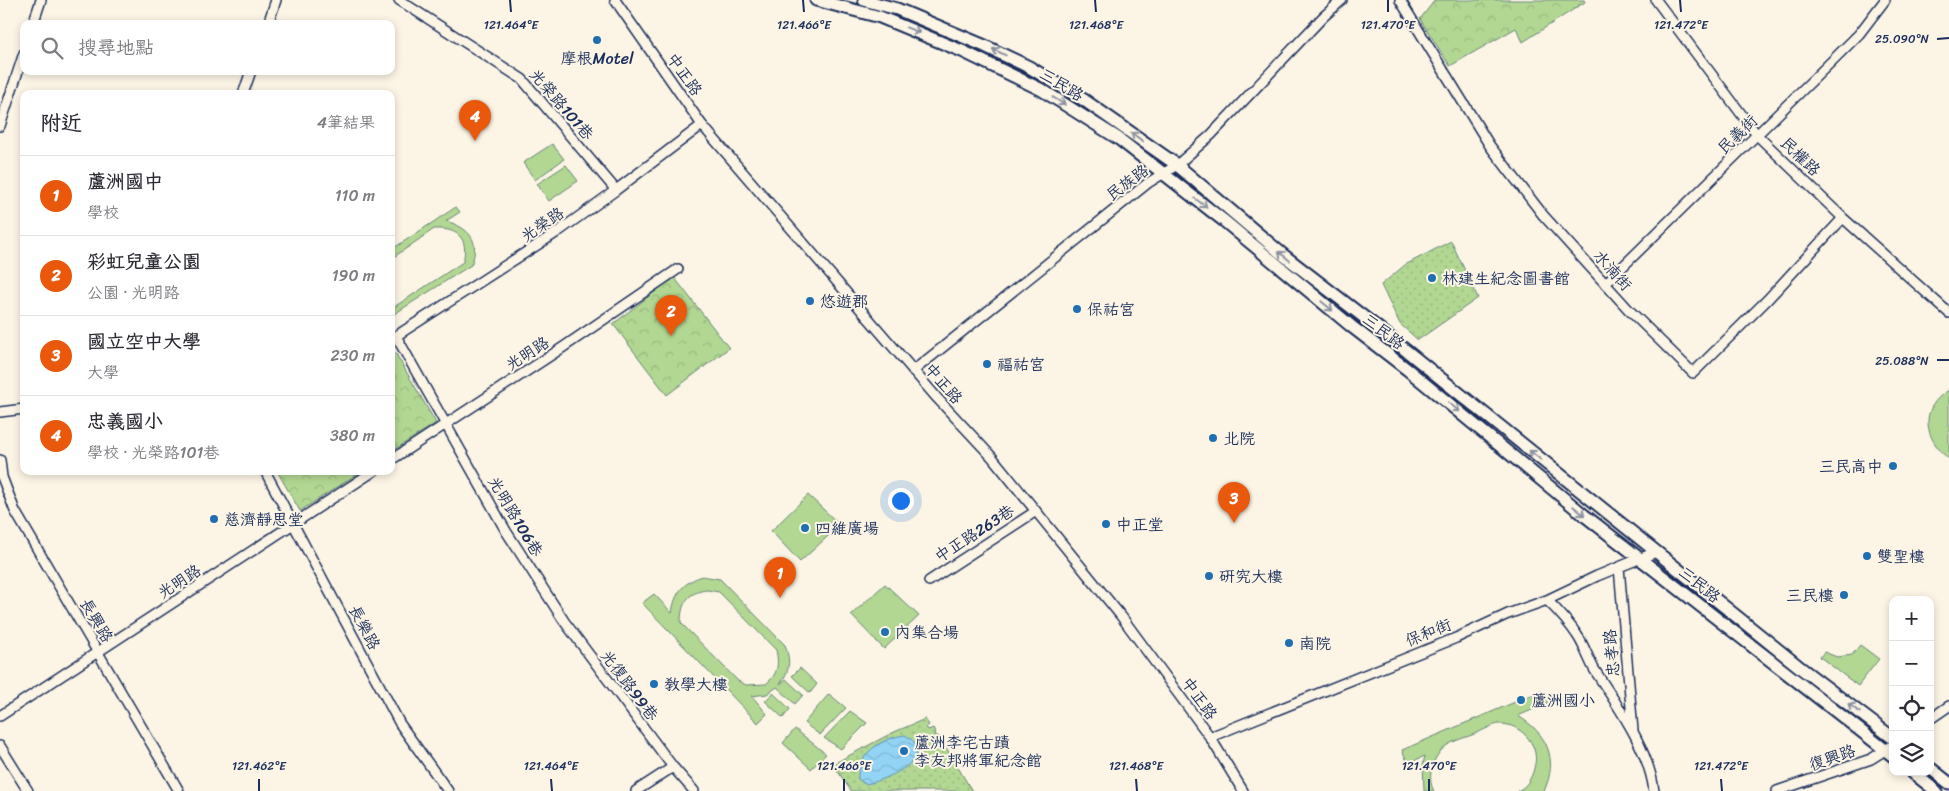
<!DOCTYPE html>
<html lang="zh-TW">
<meta charset="utf-8">
<style>
:root{--surface:#fff;--page:#f7f7f7;--text:#2b2b33;--muted:#7c7c81;--line:#e1e1e2;--accent:#ea580c}
body{margin:0;font-family:Sriracha,"LXGW WenKai TC",sans-serif;background:var(--page);color:var(--text)}
.controls{position:absolute;right:15px;bottom:15px;display:grid;overflow:hidden;border-radius:10px;box-shadow:0 2px 8px #0003}
.controls button{width:45px;height:45px;display:grid;place-items:center;padding:0;border:0;border-bottom:1px solid var(--line);background:var(--surface);color:var(--text);font:25px sans-serif}
.you{position:absolute;left:900px;top:500px;width:18px;height:18px;margin:-12px;border:4px solid #fff;border-radius:50%;background:#1a73e8;box-shadow:0 0 0 8px #1a73e833}
.badge{display:grid;place-items:center;width:32px;height:32px;border-radius:50%;background:var(--accent);color:#fff;font-size:16px;font-weight:700}
.pin{position:absolute;translate:-50% -41px;filter:drop-shadow(0 1px 2px #0008)}
.pin::after{content:'';position:absolute;top:26px;width:18px;height:15px;background:inherit;clip-path:polygon(0 0,100% 0,50% 100%)}
.list{margin:0;padding:0;list-style:none}
h2{display:flex;justify-content:space-between;align-items:center;height:65px;margin:0;padding:0 20px;font-size:21px}
h2 small{font-size:16px;font-weight:400;color:var(--muted)}
.list li{display:grid;grid-template-columns:32px 1fr auto;gap:15px;align-items:center;box-sizing:border-box;height:80px;padding:0 20px;border-top:1px solid var(--line)}
.list b{display:block;font-size:19px;white-space:nowrap}
.list p{margin:0;font-size:16px;white-space:nowrap;color:var(--muted)}
.list em{font-size:16px;font-style:normal;color:var(--muted)}
.icon{flex:none;width:28px;height:28px;fill:none;stroke:currentColor;stroke-width:2;stroke-linecap:round;stroke-linejoin:round}
.map{position:relative;flex:none;width:1949px;height:791px;overflow:hidden}
.search{position:absolute;background:var(--surface);box-shadow:0 2px 8px #0003;left:20px;top:20px;width:375px;height:55px;display:flex;align-items:center;gap:12px;box-sizing:border-box;padding:0 18px;border-radius:10px;color:var(--muted);font-size:19px}
.panel{position:absolute;background:var(--surface);box-shadow:0 2px 8px #0003;left:20px;top:90px;width:375px;height:385px;border-radius:10px}
.map>svg:first-child{display:block}
.grass{fill:url(#grass-dots);stroke:#668378}
.park{fill:url(#park-crowns);stroke:#668378}
.garden{fill:#b2d792;stroke:#668378;fill-rule:evenodd}
.water{fill:url(#water-waves);stroke:#6392b8}
.lines{fill:none;stroke-linecap:round;stroke-linejoin:round}
.minor-casing{stroke:#1b2f5e;stroke-width:12}
.major-casing{stroke:#1b2f5e;stroke-width:15}
.minor{stroke:#fcf5e5;stroke-width:9}
.major{stroke:#fcf5e5;stroke-width:11}
.oneway{stroke:#8c92a2}
.ticks{fill:none;stroke:#1b2f5e;stroke-width:2}
.poi-dot{fill:#1f6fb2;stroke:#fcf5e5;stroke-width:2}
.labels{text-anchor:middle;stroke-width:4;stroke-linejoin:round;paint-order:stroke}
.poi-label{font-size:16px;fill:#1b2f5e;stroke:#fcf5e5;text-anchor:start}
.street-label{font-size:16px;fill:#1b2f5e;stroke:#fcf5e5}
.ticks-label{font-size:12px;text-anchor:middle;fill:#1b2f5e;stroke:#fcf5e5;stroke-width:4;stroke-linejoin:round;paint-order:stroke}
</style>
<div class="map">
<svg width="1949" height="791" viewBox="0 0 1949 791">
<defs>
<pattern id="grass-dots" width="8" height="8" patternUnits="userSpaceOnUse" patternTransform="scale(1.25)"><rect width="8" height="8" fill="#b2d792"/><path d="M2 2h.1M6 6h.1" fill="none" stroke="#98b980" stroke-width="1.8" stroke-linecap="round"/></pattern>
<pattern id="park-crowns" width="20" height="18" patternUnits="userSpaceOnUse" patternTransform="scale(1.25)"><rect width="20" height="18" fill="#b2d792"/><path d="M2 6a3 3 0 1 1 6 0M12 15a3 3 0 1 1 6 0" fill="none" stroke="#98b980"/></pattern>
<pattern id="water-waves" width="16" height="10" patternUnits="userSpaceOnUse" patternTransform="scale(1.25)"><rect width="16" height="10" fill="#93d4f4"/><path d="M0 5q4-4 8 0t8 0" fill="none" stroke="#7eb6d4"/></pattern>
</defs>
<rect width="100%" height="100%" fill="#fcf5e5"/>
<filter id="ink" filterUnits="userSpaceOnUse"><feTurbulence type="fractalNoise" baseFrequency=".02" numOctaves="2"/><feDisplacementMap in="SourceGraphic" scale="10" xChannelSelector="R" yChannelSelector="G"/><feConvolveMatrix kernelMatrix="1 2 1 2 8 2 1 2 1" color-interpolation-filters="sRGB"/></filter>
<g filter="url(#ink)">
<path class="grass" d="M1451,241L1478,298L1418,340L1400,324L1381,285L1405,265Z
M925,719L929,725L926,727L928,730L933,728L936,733L934,735L940,737L972,791H851L833,764L892,733Z"/>
<path class="park" d="M1435,0H1584L1585,2L1523,42L1516,28L1450,66L1420,19Z
M674,277L729,348L667,395L613,324Z
M391,352L396,354L436,423L391,452Z
M277,471H362L300,511Z"/>
<path class="garden" d="M552,144L564,159L535,180L523,163Z
M566,165L578,181L549,201L537,184Z
M456,207L460,212L446,221C469,228 481,240 471,265L391,316V309L463,262C469,238 458,228 434,229L391,259V250Z
M1949,390V459C1924,439 1918,408 1949,390Z
M808,495L840,525L800,562L771,531Z
M702,576L720,579L785,645C791,662 790,670 780,684L786,679L803,695L795,704L777,687L767,694L752,696L767,714L758,723L642,603L654,594L672,613C675,592 683,583 702,576ZM707,590L719,592L776,650C779,665 778,674 766,684L746,685L738,681L681,623C681,604 687,592 707,590Z
M885,584L919,616L884,649L851,615Z
M1860,645L1879,659L1858,686L1820,657L1824,652L1837,657L1852,655Z
M800,668L817,684L810,693L792,676Z
M1541,691L1548,703L1518,716C1547,733 1559,759 1544,791H1517C1528,787 1533,775 1535,764C1539,743 1519,723 1499,724C1492,725 1484,730 1477,733C1468,737 1454,740 1446,746C1433,756 1426,777 1434,791H1424L1423,764L1425,756L1408,763L1402,750Z
M773,693L790,709L783,718L765,701Z
M829,694L846,708L820,735L804,723Z
M850,711L867,723L841,749L824,738Z
M795,729L826,754L811,769L783,743Z"/>
<path class="water" d="M905,735C942,756 884,782 865,784L858,779C857,753 882,738 905,735Z"/>
<g class="lines">
<g class="minor-casing">
<path id="minor" d="M399,0L522,79L616,190
M615,0L702,125L937,398L992,457L1121,616L1210,737L1243,791
M1400,0L1490,146L1543,215L1629,310L1693,373L1767,300L1843,218
M1656,0L1757,135L1843,218L1949,313
M33,24L41,0
M268,24L276,0
M243,94L251,71
M0,126L24,53
M1605,284L1836,57L1859,34L1885,0
M396,336L506,531L564,621L673,767L694,791
M391,337L396,336L559,231L616,190L702,125
M913,371L1148,183L1177,165L1211,135L1323,17L1342,0
M0,412L24,409
M0,460L2,477L15,511L179,791
M391,460L562,348L678,269
M265,471L400,724L448,791
M1619,567L1633,731
M929,581L1036,511
M1547,600C1558,611 1568,621 1577,635C1584,645 1588,658 1594,669C1617,705 1649,749 1654,791
M0,716L374,471
M1930,719L1949,706
M1210,737L1456,638L1508,614L1547,600L1597,576L1656,552
M0,746L28,791
M636,791L673,767
M1777,791L1871,759L1893,745"/>
</g>
<g class="major-casing">
<path id="major" d="M816,0L880,17L962,51L1042,90L1119,139L1223,220L1351,326L1408,370L1584,515L1893,756
M864,0L897,9L985,46L1029,67L1084,100L1177,165L1282,254L1378,328L1802,669L1893,738
M1930,768L1949,783
M1912,772L1936,791"/>
</g>
<use href="#minor" class="minor"/>
<use href="#major" class="major"/>
</g>
<defs><path id="oneway-shaft" d="M-6 0H5M1.5-3L5.5 0L1.5 3" fill="none" stroke-width="1.6" stroke-linecap="round" stroke-linejoin="round" transform="scale(1.25)"/></defs>
<g class="oneway">
<use href="#oneway-shaft" transform="translate(913 30) rotate(21)"/>
<use href="#oneway-shaft" transform="translate(999 52) rotate(-154)"/>
<use href="#oneway-shaft" transform="translate(1059 101) rotate(32)"/>
<use href="#oneway-shaft" transform="translate(1137 137) rotate(-145)"/>
<use href="#oneway-shaft" transform="translate(1201 203) rotate(37)"/>
<use href="#oneway-shaft" transform="translate(1284 256) rotate(-141)"/>
<use href="#oneway-shaft" transform="translate(1327 306) rotate(40)"/>
<use href="#oneway-shaft" transform="translate(1454 407) rotate(39)"/>
<use href="#oneway-shaft" transform="translate(1535 455) rotate(-141)"/>
<use href="#oneway-shaft" transform="translate(1579 511) rotate(39)"/>
<use href="#oneway-shaft" transform="translate(1854 708) rotate(-143)"/>
</g>
</g>
<path class="ticks" d="M510,0L511,12M803,0L804,12M1095,0L1096,12M1388,0V12M1680,0L1681,12M1937,39L1949,38M1937,360H1949M259,779V791M551,779L552,791M844,779V791M1136,779L1137,791M1429,779V791M1721,779L1722,791"/>
<g class="poi-dot">
<circle cx="597" cy="40" r="5"/>
<circle cx="1432" cy="278" r="5"/>
<circle cx="810" cy="301" r="5"/>
<circle cx="1077" cy="309" r="5"/>
<circle cx="987" cy="364" r="5"/>
<circle cx="1213" cy="438" r="5"/>
<circle cx="1893" cy="466" r="5"/>
<circle cx="214" cy="519" r="5"/>
<circle cx="1106" cy="524" r="5"/>
<circle cx="805" cy="528" r="5"/>
<circle cx="1867" cy="556" r="5"/>
<circle cx="1209" cy="576" r="5"/>
<circle cx="1844" cy="595" r="5"/>
<circle cx="885" cy="632" r="5"/>
<circle cx="1289" cy="643" r="5"/>
<circle cx="654" cy="684" r="5"/>
<circle cx="1521" cy="700" r="5"/>
<circle cx="904" cy="751" r="5"/>
</g>
<g class="labels">
<g class="poi-label">
<text x="597" y="64" text-anchor="middle">摩根Motel</text>
<text x="1442" y="284">林建生紀念圖書館</text>
<text x="820" y="307">悠遊郡</text>
<text x="1087" y="315">保祐宮</text>
<text x="997" y="370">福祐宮</text>
<text x="1223" y="444">北院</text>
<text x="1883" y="472" text-anchor="end">三民高中</text>
<text x="224" y="525">慈濟靜思堂</text>
<text x="1116" y="530">中正堂</text>
<text x="815" y="534">四維廣場</text>
<text x="1877" y="562">雙聖樓</text>
<text x="1219" y="582">研究大樓</text>
<text x="1834" y="601" text-anchor="end">三民樓</text>
<text x="895" y="638">內集合場</text>
<text x="1299" y="649">南院</text>
<text x="664" y="690">教學大樓</text>
<text x="1531" y="706">蘆洲國小</text>
<text x="914" y="748">蘆洲李宅古蹟<tspan x="914" dy="18">李友邦將軍紀念館</tspan></text>
</g>
<g class="street-label">
<text transform="translate(685 74) rotate(55)" y="6">中正路</text>
<text transform="translate(1062 84) rotate(31)" y="6">三民路</text>
<text transform="translate(562 104) rotate(49)" y="6">光榮路101巷</text>
<text transform="translate(1737 134) rotate(-44)" y="6">民義街</text>
<text transform="translate(1801 156) rotate(44)" y="6">民權路</text>
<text transform="translate(1127 182) rotate(-37)" y="6">民族路</text>
<text transform="translate(542 224) rotate(-34)" y="6">光榮路</text>
<text transform="translate(1613 270) rotate(48)" y="6">水湳街</text>
<text transform="translate(1384 331) rotate(37)" y="6">三民路</text>
<text transform="translate(527 353) rotate(-33)" y="6">光明路</text>
<text transform="translate(944 383) rotate(49)" y="6">中正路</text>
<text transform="translate(516 516) rotate(59)" y="6">光明路106巷</text>
<text transform="translate(974 533) rotate(-33)" y="6">中正路263巷</text>
<text transform="translate(179 581) rotate(-33)" y="6">光明路</text>
<text transform="translate(1700 584) rotate(38)" y="6">三民路</text>
<text transform="translate(97 620) rotate(59)" y="6">長興路</text>
<text transform="translate(365 627) rotate(62)" y="6">長樂路</text>
<text transform="translate(1428 632) rotate(-22)" y="6">保和街</text>
<text transform="translate(1611 653) rotate(-95)" y="6">忠孝路</text>
<text transform="translate(630 685) rotate(53)" y="6">光復路99巷</text>
<text transform="translate(1200 698) rotate(54)" y="6">中正路</text>
<text transform="translate(1832 757) rotate(-19)" y="6">復興路</text>
</g>
</g>
<g class="ticks-label">
<text x="511" y="29">121.464°E</text>
<text x="804" y="29">121.466°E</text>
<text x="1096" y="29">121.468°E</text>
<text x="1388" y="29">121.470°E</text>
<text x="1681" y="29">121.472°E</text>
<text x="1902" y="43">25.090°N</text>
<text x="1902" y="365">25.088°N</text>
<text x="259" y="770">121.462°E</text>
<text x="551" y="770">121.464°E</text>
<text x="844" y="770">121.466°E</text>
<text x="1136" y="770">121.468°E</text>
<text x="1429" y="770">121.470°E</text>
<text x="1721" y="770">121.472°E</text>
</g>
</svg>
<div class="controls">
<button>+</button>
<button>−</button>
<button><svg class="icon" aria-label="locate" viewBox="0 0 24 24"><circle cx="12" cy="12" r="6"/><path d="M12 2v4M12 18v4M2 12h4M18 12h4"/></svg></button>
<button><svg class="icon" aria-label="layers" viewBox="0 0 24 24"><path d="M12 4l9 5-9 5-9-5zM3 14l9 5 9-5"/></svg></button>
</div>
<div class="you"></div>
<div class="pin badge" style="left:780px;top:598px">1</div>
<div class="pin badge" style="left:671px;top:336px">2</div>
<div class="pin badge" style="left:1234px;top:523px">3</div>
<div class="pin badge" style="left:475px;top:141px">4</div>
<div class="search"><svg class="icon" aria-label="search" viewBox="0 0 24 24"><circle cx="10" cy="10" r="6"/><path d="M15 15l6 6"/></svg>搜尋地點</div>
<section class="panel">
<h2>附近<small>4筆結果</small></h2>
<ul class="list">
<li><span class="badge">1</span><div><b>蘆洲國中</b><p>學校</p></div><em>110 m</em></li>
<li><span class="badge">2</span><div><b>彩虹兒童公園</b><p>公園 · 光明路</p></div><em>190 m</em></li>
<li><span class="badge">3</span><div><b>國立空中大學</b><p>大學</p></div><em>230 m</em></li>
<li><span class="badge">4</span><div><b>忠義國小</b><p>學校 · 光榮路101巷</p></div><em>380 m</em></li>
</ul>
</section>
</div>
